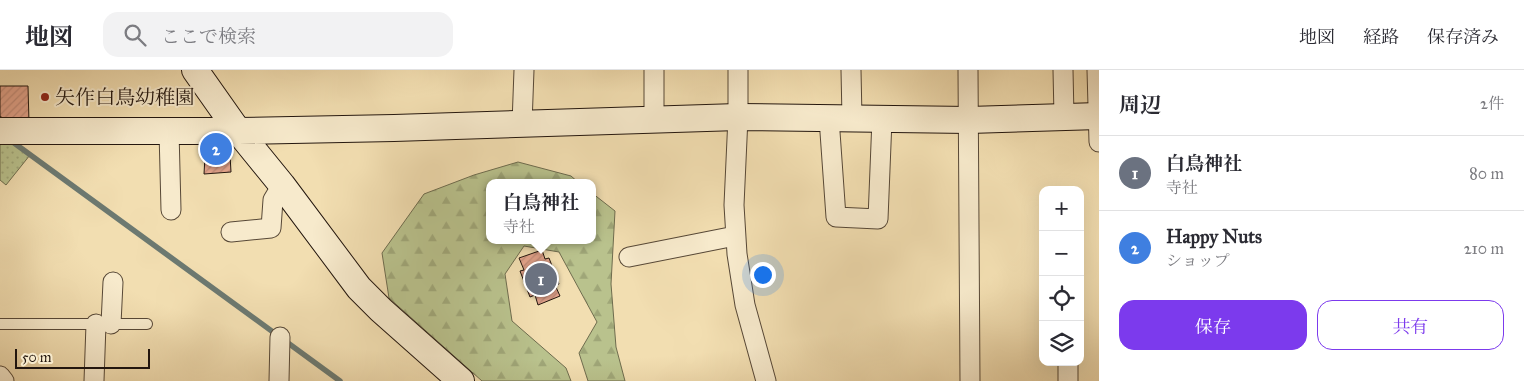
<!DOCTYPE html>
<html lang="ja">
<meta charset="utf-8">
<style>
:root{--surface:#fff;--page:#f2f2f3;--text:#2b2b33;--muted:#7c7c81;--line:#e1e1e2;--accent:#7c3aed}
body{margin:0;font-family:"IM FELL Great Primer","Noto Serif JP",serif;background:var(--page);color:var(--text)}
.controls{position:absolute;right:15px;bottom:15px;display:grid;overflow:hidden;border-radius:10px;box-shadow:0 5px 20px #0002}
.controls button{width:45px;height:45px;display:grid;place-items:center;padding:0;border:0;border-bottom:1px solid var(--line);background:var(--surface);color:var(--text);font:25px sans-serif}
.scale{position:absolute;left:15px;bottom:12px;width:135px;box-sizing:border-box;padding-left:5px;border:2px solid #23160e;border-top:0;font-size:14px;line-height:18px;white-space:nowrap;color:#23160e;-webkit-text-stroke:4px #f7eacc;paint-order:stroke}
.you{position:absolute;left:762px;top:204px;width:18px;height:18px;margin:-12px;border:4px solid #fff;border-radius:50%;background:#1a73e8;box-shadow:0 0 0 8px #1a73e833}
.badge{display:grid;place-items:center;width:32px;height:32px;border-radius:50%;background:var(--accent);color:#fff;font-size:16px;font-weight:700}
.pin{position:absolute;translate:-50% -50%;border:2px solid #fff;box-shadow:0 1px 5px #0006}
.popup{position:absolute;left:486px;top:109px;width:110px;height:65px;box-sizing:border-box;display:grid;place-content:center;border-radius:10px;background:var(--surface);filter:drop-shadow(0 1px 4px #0005);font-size:16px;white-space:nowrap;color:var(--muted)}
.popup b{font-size:19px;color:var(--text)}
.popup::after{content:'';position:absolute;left:50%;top:100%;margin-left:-10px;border:10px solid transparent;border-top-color:var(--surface)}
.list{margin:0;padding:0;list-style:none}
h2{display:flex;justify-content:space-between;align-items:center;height:65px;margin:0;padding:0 20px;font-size:21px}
h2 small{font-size:16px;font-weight:400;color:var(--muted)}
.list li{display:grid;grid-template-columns:32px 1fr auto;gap:15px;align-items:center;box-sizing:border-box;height:75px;padding:0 20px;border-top:1px solid var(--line)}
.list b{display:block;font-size:19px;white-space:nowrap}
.list p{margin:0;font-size:16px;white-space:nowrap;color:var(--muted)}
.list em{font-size:16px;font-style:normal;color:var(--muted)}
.actions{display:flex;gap:10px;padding:15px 20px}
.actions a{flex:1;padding:11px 0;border:1px solid var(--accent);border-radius:15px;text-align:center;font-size:18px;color:var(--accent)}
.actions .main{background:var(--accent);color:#fff}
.icon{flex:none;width:28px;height:28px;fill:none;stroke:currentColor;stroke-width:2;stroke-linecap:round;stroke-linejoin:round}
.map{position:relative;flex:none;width:1099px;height:311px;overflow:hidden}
header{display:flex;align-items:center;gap:30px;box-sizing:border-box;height:70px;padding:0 25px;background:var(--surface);border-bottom:1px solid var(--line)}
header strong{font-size:24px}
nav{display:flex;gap:28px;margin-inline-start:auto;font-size:18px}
.search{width:350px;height:45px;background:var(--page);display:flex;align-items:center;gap:12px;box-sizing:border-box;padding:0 18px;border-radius:15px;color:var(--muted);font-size:19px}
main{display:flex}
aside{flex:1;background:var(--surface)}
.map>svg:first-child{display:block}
.forest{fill:url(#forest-firs);stroke:#6e6c4e}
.park{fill:url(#park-dots);stroke:#6e6c4e}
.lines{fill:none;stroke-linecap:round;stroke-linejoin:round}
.stream{stroke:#6c7971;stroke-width:5.5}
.building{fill:url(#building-hatch);stroke:#23160e}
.lane-casing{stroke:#574837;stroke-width:12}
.street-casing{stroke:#574837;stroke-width:21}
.secondary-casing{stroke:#23160e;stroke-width:28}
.lane{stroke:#f7eacc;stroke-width:10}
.street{stroke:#f7eacc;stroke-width:19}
.secondary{stroke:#f7eacc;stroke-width:26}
.poi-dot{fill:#8f2418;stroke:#f7eacc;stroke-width:2}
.labels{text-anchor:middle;stroke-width:4;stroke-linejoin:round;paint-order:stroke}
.poi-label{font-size:20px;fill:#23160e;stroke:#f7eacc;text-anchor:start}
</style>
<header>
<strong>地図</strong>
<div class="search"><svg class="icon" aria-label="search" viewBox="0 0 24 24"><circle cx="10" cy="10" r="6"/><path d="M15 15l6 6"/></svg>ここで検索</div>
<nav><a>地図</a><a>経路</a><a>保存済み</a></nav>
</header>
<main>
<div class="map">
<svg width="1099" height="311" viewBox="0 0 1099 311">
<defs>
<pattern id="forest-firs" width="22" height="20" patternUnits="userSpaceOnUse" patternTransform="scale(1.25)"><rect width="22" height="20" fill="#b9c28d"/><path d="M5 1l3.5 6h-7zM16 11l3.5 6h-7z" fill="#9fa678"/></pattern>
<pattern id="park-dots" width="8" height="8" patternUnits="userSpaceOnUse" patternTransform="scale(1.25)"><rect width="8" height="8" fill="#b9c28d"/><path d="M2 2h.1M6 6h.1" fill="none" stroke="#9fa678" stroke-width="1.8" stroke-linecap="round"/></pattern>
<pattern id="building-hatch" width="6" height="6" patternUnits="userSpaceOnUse" patternTransform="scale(1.25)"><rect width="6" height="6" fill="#e4a48c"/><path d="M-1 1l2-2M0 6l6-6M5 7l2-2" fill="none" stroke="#c38c78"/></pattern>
</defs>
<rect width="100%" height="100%" fill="#f2deb1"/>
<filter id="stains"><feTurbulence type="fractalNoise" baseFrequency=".004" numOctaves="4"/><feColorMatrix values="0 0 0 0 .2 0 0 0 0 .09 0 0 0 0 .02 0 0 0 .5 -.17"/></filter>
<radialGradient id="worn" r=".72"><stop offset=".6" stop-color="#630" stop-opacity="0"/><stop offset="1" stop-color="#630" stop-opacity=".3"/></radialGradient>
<path class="forest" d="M518,92L571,106L579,113H490V170H592V123L615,141L611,214L616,277L625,311H588L579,283L597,252L559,182L524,176L505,204L512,251L566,298L571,311H482L389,228L382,183L424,124L474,105Z"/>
<path class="park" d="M8,70L30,85L6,115L0,110V72Z"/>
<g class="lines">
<path class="stream" d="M10,70L340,311"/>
</g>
<path class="building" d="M0,16H28L29,53H9L0,46Z
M229,68L231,102L204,104L206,69Z
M542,180L545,189L549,188L559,214L555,215L560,226L538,235L535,225L530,227L520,201L524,200L519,188Z"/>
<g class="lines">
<g class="lane-casing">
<path id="lane" d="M0,254H147"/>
</g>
<g class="street-casing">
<path id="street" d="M738,0V47L734,135L737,184L745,235L766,311
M851,0L852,48
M968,0L970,311
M1063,0L1064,46
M1097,0L1099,72
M829,48L836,147L878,149L882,49
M654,50V0
M522,54L524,0
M169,61L171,140
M231,162L271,158L273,130L282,115
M629,187L735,166
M111,254L113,212
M1068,292V311
M0,306L4,311
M94,311L96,254
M279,311L280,267"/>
</g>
<g class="secondary-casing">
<path id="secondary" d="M195,0L238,61L282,115L359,218L381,240L461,311
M0,61H238L394,58L738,47L969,50L1099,46"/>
</g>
<use href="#lane" class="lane"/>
<use href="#street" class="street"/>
<use href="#secondary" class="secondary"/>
</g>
<circle class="poi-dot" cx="45" cy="27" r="5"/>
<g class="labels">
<g class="poi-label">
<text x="55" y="34">矢作白鳥幼稚園</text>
</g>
</g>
<rect width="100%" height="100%" filter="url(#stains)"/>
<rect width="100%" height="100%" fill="url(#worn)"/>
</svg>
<div class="controls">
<button>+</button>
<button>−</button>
<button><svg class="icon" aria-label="locate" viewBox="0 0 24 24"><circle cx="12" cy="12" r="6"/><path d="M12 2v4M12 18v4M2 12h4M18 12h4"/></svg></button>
<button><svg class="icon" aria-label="layers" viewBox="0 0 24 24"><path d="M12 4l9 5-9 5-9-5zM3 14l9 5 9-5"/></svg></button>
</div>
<div class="scale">50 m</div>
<div class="you"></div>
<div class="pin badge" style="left:541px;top:209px;background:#6b7280">1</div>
<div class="popup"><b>白鳥神社</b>寺社</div>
<div class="pin badge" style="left:216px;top:79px;background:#3f7fe0">2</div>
</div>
<aside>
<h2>周辺<small>2件</small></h2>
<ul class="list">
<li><span class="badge" style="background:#6b7280">1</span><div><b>白鳥神社</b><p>寺社</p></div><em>80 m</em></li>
<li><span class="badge" style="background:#3f7fe0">2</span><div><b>Happy Nuts</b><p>ショップ</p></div><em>210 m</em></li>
</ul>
<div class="actions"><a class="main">保存</a><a>共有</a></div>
</aside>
</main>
